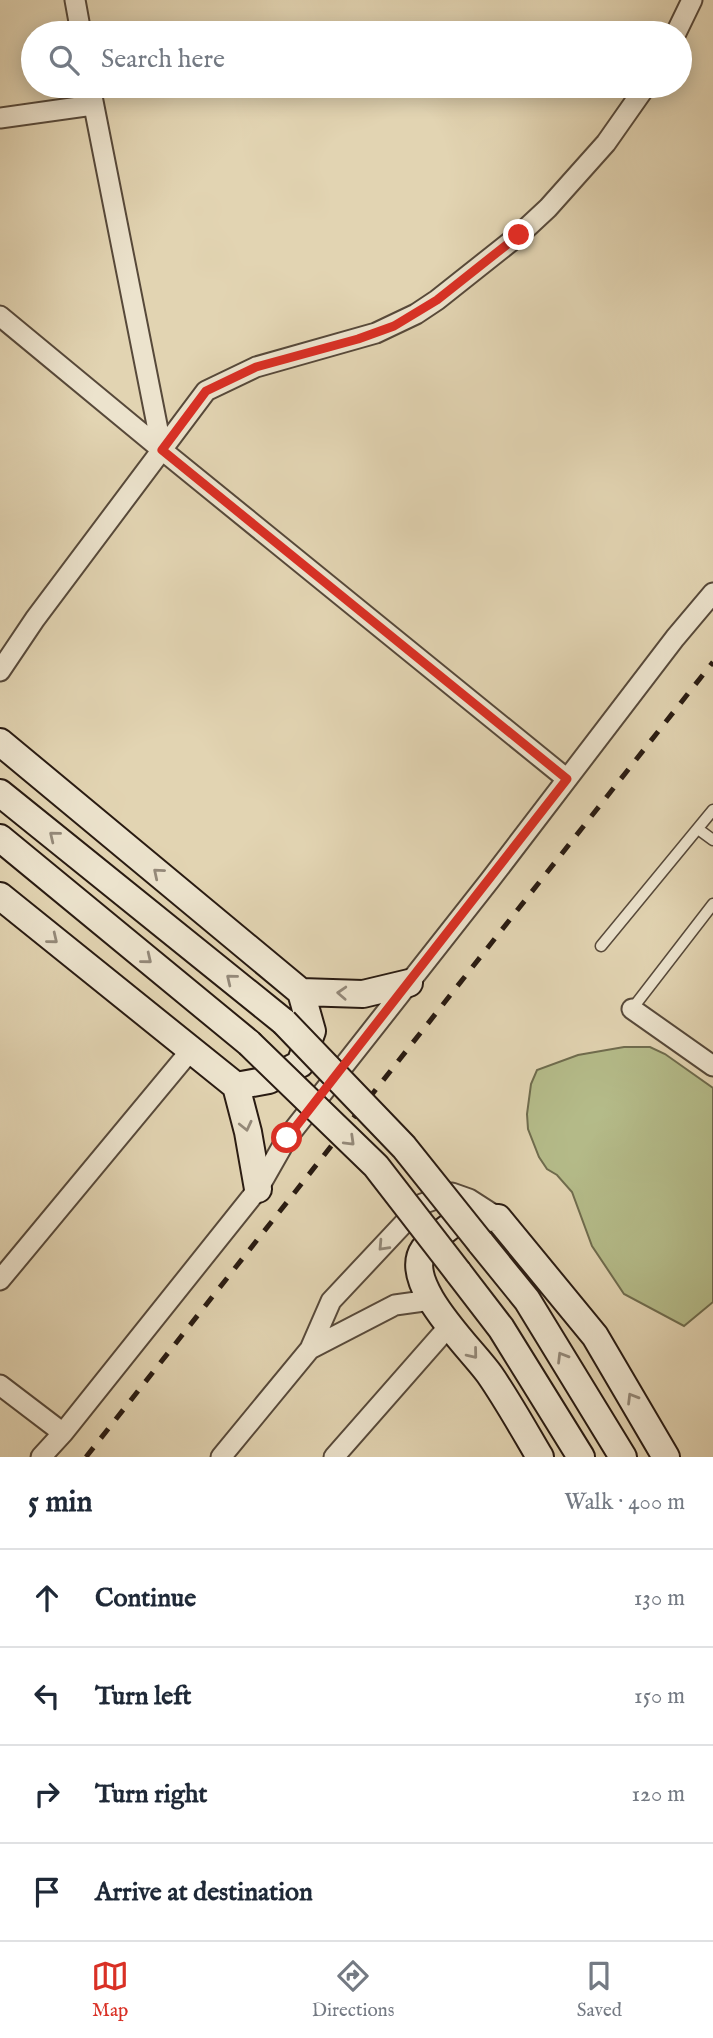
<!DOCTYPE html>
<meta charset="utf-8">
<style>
:root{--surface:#fff;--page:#f2f2f3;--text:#1f2937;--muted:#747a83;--line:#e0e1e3;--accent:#d93025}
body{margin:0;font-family:"IM FELL English",serif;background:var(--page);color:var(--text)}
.stop{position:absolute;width:21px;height:21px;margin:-16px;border:5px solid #d93025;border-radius:50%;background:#fff}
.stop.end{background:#d93025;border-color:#fff;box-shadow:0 2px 7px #0008}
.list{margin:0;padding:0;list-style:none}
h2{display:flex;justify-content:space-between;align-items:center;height:91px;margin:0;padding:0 28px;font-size:30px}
h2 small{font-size:23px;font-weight:400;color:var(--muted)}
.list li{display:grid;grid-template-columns:46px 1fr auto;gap:21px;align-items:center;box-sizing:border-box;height:98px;padding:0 28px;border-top:2px solid var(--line)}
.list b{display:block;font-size:26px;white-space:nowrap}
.list em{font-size:23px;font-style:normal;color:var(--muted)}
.icon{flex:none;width:38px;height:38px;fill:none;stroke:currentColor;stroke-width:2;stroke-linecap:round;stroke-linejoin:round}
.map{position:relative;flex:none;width:713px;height:1457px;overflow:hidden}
.search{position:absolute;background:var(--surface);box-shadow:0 4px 18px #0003;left:21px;right:21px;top:21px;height:77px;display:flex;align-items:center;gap:18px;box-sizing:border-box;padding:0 24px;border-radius:38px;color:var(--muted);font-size:26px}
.sheet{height:483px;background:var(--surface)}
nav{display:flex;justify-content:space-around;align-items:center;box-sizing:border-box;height:98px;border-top:2px solid var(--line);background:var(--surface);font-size:19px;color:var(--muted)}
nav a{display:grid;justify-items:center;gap:4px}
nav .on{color:var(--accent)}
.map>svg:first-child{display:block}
.green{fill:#b5bc8a;stroke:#6f6c4e;stroke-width:2}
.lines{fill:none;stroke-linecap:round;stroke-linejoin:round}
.lane-casing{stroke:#57493a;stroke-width:13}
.street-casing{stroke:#57493a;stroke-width:23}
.secondary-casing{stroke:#291b12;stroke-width:30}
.lane{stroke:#ece3cd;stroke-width:10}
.street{stroke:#ece3cd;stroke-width:19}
.secondary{stroke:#ece3cd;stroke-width:26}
.rail{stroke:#291b12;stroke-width:5;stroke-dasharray:12 12;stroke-linecap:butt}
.secondary-bridge-casing{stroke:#291b12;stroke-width:30;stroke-linecap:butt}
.secondary-bridge{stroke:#ece3cd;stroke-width:26}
.oneway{stroke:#948979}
.route{stroke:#d93025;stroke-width:9}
</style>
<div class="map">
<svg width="713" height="1457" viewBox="0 0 713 1457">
<rect width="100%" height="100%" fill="#e2d4b2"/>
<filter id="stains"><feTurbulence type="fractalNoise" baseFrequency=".00286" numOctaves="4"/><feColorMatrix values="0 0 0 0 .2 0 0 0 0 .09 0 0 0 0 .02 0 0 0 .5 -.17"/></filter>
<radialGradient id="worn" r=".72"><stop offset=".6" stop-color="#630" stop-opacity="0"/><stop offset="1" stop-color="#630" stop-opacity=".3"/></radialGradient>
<path class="green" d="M624,1047H650L665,1054L713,1088V1302L684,1326L624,1294L592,1246L572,1192L557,1175L547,1169L539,1157L528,1129L527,1114L531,1084L537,1070L578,1055Z"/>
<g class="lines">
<g class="lane-casing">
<path id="lane" d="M698,829L713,840
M601,946L713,810
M632,1009L713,904"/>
</g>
<g class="street-casing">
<path id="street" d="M75,0L81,33
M676,33L692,0
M90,86L162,450
M0,118L93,105
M0,316L162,450L567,779
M0,671L35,619L206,391L256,367L376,333L416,314L437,300L519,235L548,208L606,143L646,86
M632,1009L713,1066
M0,1280L191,1050
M310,1349L395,1305L431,1300
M0,1385L63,1433
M41,1457L63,1433L258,1189L287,1138L490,880L675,638L713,593
M221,1457L310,1349L331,1301L422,1204L452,1193L469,1199L497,1217
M334,1457L450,1325"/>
</g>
<g class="secondary-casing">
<path id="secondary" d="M0,742L301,992L363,994L409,983
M0,793L284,1022
M0,838L249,1043
M0,896L236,1086L248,1132L258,1189
M236,1086L269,1080L300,1064L312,1031L301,992
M480,1242L527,1300L623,1457
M458,1272L501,1328L581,1457
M540,1457C524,1430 508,1401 490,1375C472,1349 400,1283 424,1249C427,1245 432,1242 436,1238C458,1217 468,1216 498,1218L595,1336L666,1457"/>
</g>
<use href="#lane" class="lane"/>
<use href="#street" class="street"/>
<use href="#secondary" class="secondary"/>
<path class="rail" d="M86,1457L713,662"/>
<g class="secondary-bridge-casing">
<path id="secondary-bridge" d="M284,1022L404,1147L480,1242
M249,1043L376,1166L458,1272"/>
</g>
<use href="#secondary-bridge" class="secondary-bridge"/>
</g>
<defs><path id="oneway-chevron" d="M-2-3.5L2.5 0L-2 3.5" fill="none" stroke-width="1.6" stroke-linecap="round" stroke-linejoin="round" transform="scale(1.75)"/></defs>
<g class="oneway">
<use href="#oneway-chevron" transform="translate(54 836) rotate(-141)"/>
<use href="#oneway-chevron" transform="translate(158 873) rotate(-140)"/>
<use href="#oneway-chevron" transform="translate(53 939) rotate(39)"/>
<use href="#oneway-chevron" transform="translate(147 959) rotate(39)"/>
<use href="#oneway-chevron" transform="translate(231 979) rotate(-141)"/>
<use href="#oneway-chevron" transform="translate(342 993) rotate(-177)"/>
<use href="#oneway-chevron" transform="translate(246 1126) rotate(77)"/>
<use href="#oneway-chevron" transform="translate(350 1141) rotate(44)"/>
<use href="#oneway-chevron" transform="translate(383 1246) rotate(133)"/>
<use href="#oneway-chevron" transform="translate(473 1354) rotate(51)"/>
<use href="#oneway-chevron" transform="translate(562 1357) rotate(-121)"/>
<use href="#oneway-chevron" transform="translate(632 1398) rotate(-121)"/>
</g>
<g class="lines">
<path class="route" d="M287,1138L567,779L162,450L206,391L256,367L358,339L394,326L437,300L519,235"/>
</g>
<rect width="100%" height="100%" filter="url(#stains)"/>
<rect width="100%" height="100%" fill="url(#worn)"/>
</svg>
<div class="stop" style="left:287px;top:1138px"></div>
<div class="stop end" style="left:519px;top:235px"></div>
<div class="search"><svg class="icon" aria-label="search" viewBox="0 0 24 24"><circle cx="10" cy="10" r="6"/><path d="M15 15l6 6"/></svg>Search here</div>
</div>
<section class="sheet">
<h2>5 min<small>Walk · 400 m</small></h2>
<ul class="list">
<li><svg class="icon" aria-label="ahead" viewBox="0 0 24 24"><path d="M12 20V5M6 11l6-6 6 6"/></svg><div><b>Continue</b></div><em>130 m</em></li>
<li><svg class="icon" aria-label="left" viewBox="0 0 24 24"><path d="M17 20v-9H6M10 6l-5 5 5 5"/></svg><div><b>Turn left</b></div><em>150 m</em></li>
<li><svg class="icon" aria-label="right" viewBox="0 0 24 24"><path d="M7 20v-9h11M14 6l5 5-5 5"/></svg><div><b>Turn right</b></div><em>120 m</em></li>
<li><svg class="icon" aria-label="arrive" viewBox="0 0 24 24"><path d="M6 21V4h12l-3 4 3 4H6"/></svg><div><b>Arrive at destination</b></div></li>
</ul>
</section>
<nav>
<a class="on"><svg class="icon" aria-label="map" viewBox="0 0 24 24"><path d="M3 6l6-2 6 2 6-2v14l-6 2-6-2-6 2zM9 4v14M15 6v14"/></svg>Map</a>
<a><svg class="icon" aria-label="directions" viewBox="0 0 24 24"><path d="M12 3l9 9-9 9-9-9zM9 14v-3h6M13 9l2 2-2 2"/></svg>Directions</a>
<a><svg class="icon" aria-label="saved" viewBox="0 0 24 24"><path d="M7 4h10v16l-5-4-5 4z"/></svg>Saved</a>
</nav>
